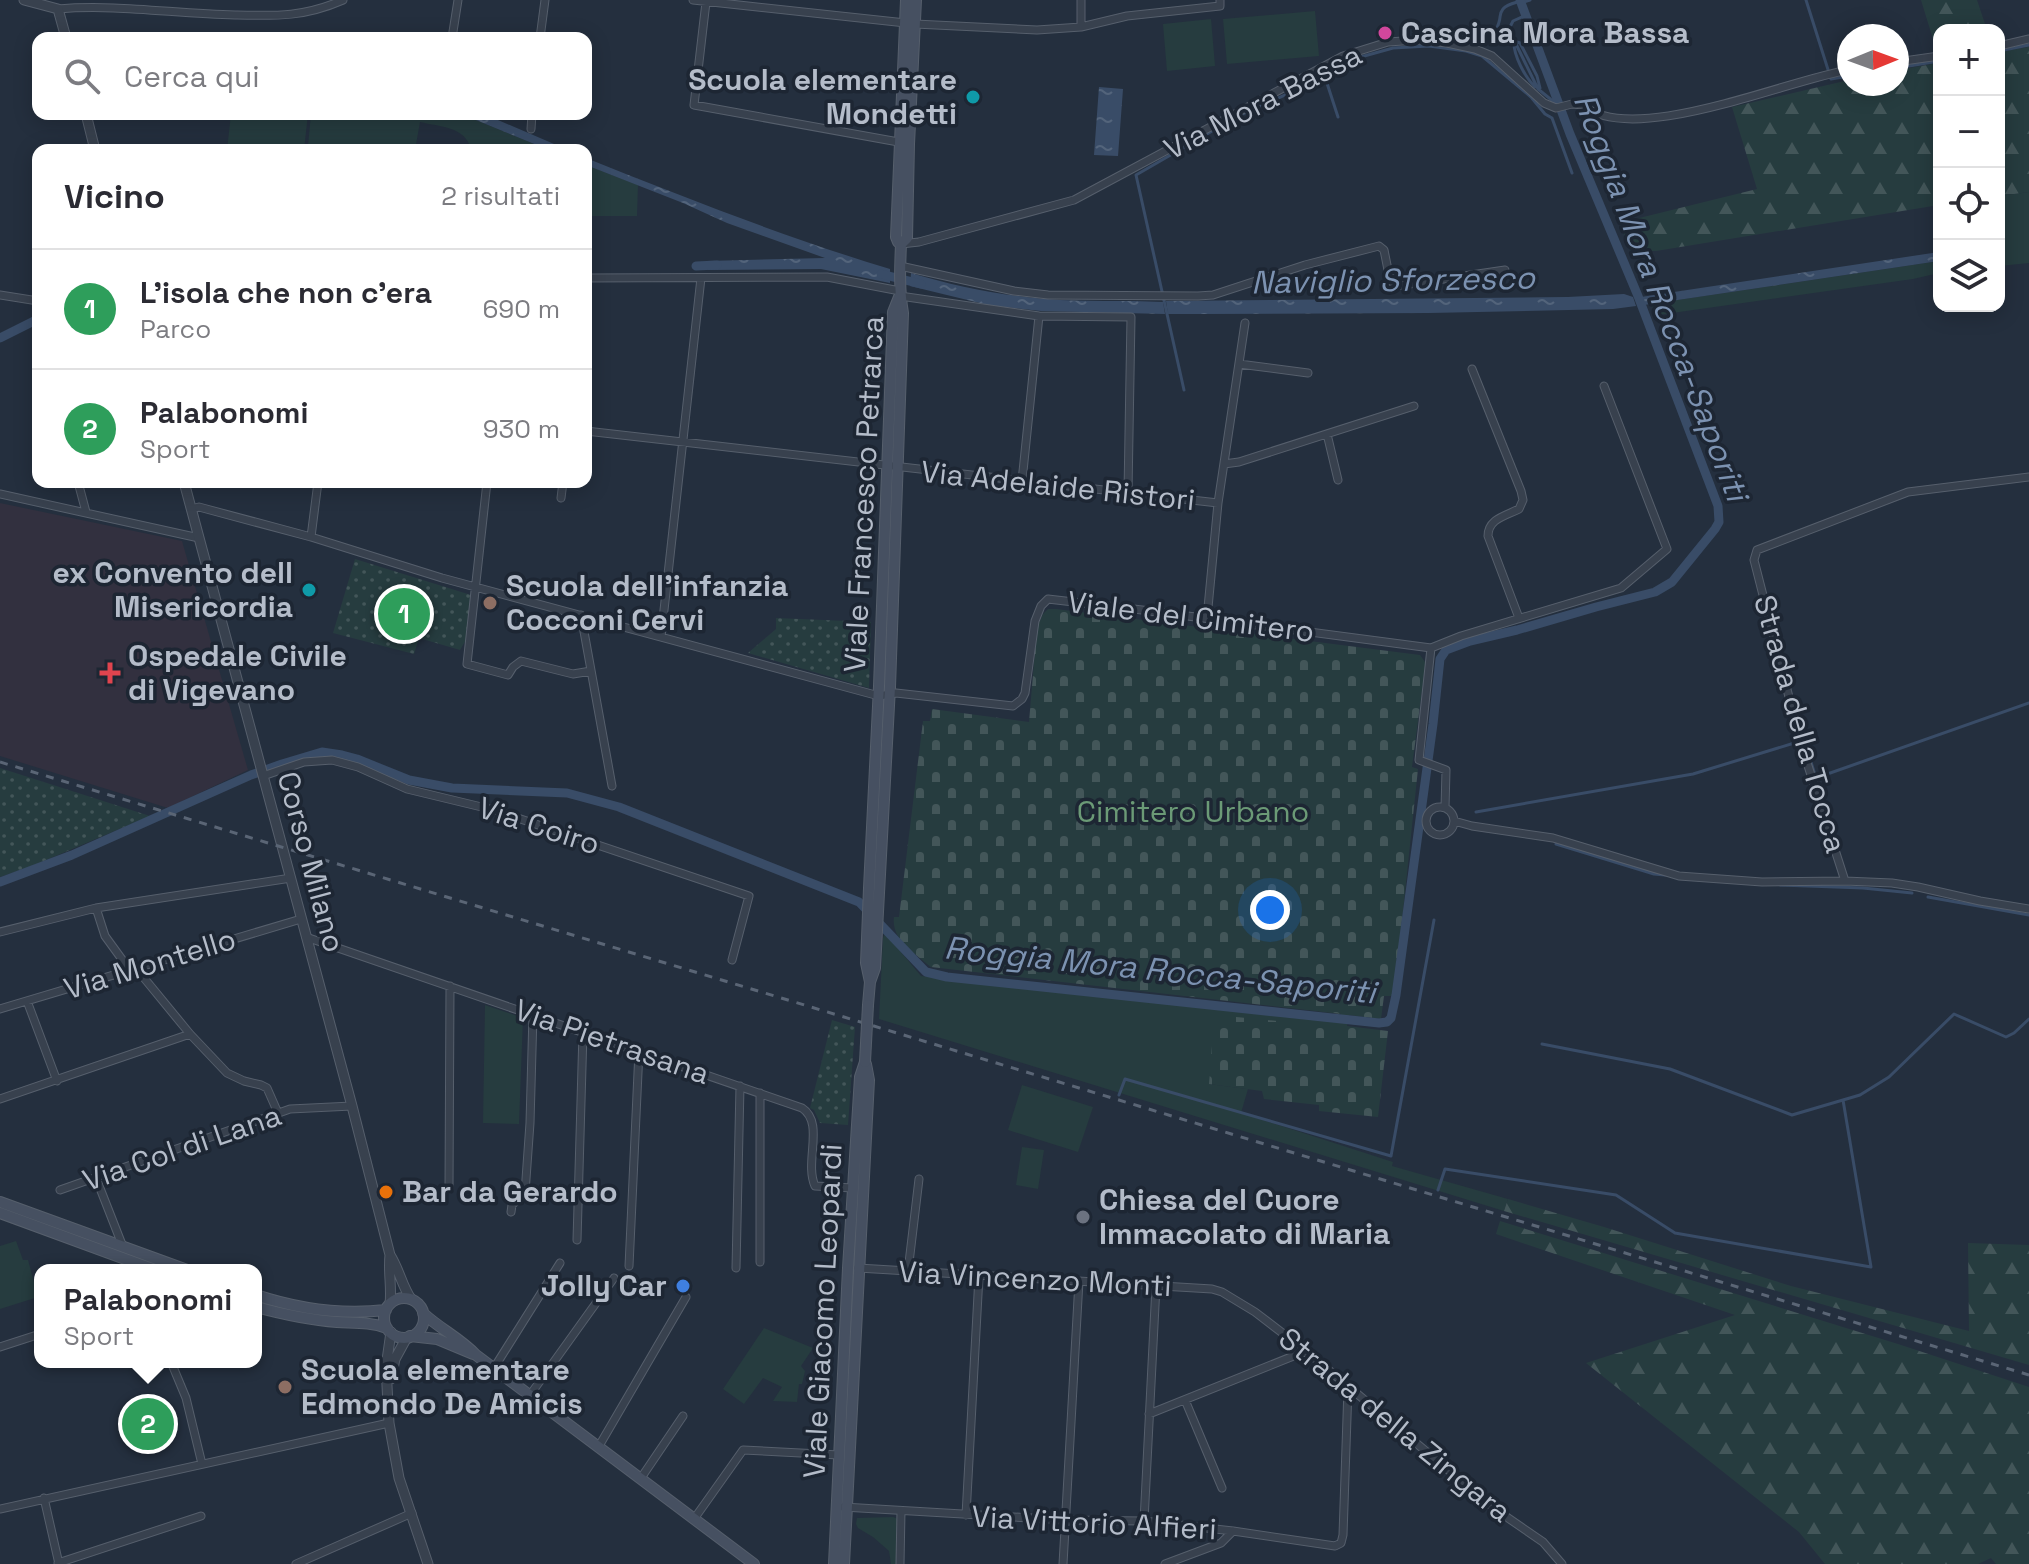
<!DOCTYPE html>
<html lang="it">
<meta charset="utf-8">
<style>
:root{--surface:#fff;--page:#f2f2f3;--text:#2b2b33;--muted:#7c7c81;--line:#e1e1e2;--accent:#56698c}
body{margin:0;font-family:"Space Grotesk",sans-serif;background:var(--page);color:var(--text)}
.controls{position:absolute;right:24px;top:24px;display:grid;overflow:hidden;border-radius:16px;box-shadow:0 4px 20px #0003}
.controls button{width:72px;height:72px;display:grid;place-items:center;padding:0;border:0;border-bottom:2px solid var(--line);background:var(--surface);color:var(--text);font:40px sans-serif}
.compass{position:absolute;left:1837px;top:24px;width:72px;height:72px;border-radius:50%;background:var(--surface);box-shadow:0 4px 20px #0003;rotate:89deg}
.you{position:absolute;left:1270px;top:910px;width:28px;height:28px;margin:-20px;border:6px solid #fff;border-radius:50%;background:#1a73e8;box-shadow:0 0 0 12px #1a73e833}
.badge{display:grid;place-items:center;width:52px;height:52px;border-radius:50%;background:var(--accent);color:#fff;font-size:26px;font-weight:700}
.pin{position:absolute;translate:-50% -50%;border:4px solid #fff;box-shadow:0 2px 8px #0006}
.popup{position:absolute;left:34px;top:1264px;width:228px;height:104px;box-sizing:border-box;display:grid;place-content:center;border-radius:16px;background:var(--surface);filter:drop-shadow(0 2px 6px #0005);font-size:26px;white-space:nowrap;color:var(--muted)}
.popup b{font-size:30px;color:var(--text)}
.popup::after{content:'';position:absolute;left:50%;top:100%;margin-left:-16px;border:16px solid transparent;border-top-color:var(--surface)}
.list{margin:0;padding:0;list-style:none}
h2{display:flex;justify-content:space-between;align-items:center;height:104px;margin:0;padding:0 32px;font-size:34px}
h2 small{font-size:26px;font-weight:400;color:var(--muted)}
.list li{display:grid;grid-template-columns:52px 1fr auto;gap:24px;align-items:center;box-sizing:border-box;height:120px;padding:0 32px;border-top:2px solid var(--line)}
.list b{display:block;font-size:30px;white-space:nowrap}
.list p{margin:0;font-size:26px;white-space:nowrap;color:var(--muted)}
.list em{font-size:26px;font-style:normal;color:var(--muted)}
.icon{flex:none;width:44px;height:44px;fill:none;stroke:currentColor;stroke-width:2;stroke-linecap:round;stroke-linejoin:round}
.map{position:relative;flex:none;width:2029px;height:1564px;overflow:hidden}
.search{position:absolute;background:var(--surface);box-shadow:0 4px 20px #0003;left:32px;top:32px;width:560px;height:88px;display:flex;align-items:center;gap:20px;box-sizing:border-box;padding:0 28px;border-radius:16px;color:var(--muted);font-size:30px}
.panel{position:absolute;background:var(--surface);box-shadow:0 4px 20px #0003;left:32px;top:144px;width:560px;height:344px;border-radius:16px}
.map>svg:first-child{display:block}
.medical{fill:#32303f}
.grass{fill:#263c3f}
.forest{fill:url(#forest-firs)}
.cemetery{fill:url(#cemetery-stones)}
.park{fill:url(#park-dots)}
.water{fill:url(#water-ripples)}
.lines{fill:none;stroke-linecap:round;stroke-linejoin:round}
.stream{stroke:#394c67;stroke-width:3}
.canal{stroke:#394c67;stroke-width:9}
.minor-casing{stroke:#565f6c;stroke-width:9}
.tertiary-casing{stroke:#565f6c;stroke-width:11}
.secondary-casing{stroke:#565f6c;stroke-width:12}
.minor{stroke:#38414e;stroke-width:7}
.tertiary{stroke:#38414e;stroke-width:9}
.secondary{stroke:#465061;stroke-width:10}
.rail{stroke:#5a6575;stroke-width:3;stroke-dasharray:8 8;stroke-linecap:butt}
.secondary-bridge-casing{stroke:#565f6c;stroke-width:12;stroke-linecap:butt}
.secondary-bridge{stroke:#465061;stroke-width:10}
.hotel-dot{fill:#d1479c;stroke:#1d2633;stroke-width:3}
.culture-dot{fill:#0f9aa8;stroke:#1d2633;stroke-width:3}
.education-dot{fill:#8d6e63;stroke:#1d2633;stroke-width:3}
.health-dot{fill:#e0444e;stroke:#1d2633;stroke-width:3}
.food-dot{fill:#e8710a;stroke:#1d2633;stroke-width:3}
.worship-dot{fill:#6b7280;stroke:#1d2633;stroke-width:3}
.shop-dot{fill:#3f7fe0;stroke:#1d2633;stroke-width:3}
.labels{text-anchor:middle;stroke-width:7;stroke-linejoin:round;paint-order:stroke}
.poi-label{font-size:30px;font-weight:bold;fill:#b4bcc9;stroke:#1d2633;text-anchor:start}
.street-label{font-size:30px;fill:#b4bcc9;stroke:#1d2633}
.park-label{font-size:30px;fill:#6b9a76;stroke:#1d2633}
.water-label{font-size:32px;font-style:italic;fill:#7c92b1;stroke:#1d2633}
</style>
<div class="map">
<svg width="2029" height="1564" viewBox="0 0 2029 1564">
<defs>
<pattern id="forest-firs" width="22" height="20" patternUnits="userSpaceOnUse" patternTransform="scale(2)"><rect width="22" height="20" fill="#263c3f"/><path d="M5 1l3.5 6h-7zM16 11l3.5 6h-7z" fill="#435659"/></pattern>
<pattern id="cemetery-stones" width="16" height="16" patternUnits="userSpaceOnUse" patternTransform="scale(2)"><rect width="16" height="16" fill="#263c3f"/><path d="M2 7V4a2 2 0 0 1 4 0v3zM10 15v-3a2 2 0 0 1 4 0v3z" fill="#435659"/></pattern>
<pattern id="park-dots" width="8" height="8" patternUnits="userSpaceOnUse" patternTransform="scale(2)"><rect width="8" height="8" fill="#263c3f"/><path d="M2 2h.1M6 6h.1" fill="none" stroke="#435659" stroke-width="1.8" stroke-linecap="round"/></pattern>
<pattern id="water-ripples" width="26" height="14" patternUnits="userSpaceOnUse" patternTransform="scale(2)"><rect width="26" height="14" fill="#394c67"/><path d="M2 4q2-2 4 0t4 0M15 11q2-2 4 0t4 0" fill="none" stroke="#53647b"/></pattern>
</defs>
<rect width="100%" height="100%" fill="#242f3e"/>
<path class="medical" d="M0,503L182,541L248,770L168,808L0,756Z"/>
<path class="grass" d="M1315,11L1319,56L1227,64L1223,19Z
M1211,19L1215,66L1167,71L1163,24Z
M231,114H308L304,150H227Z
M311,114H461L549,150H471C466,126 440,127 420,122L415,150H344L308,146Z
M586,165L638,185L637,216H586Z
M2029,192V263L1999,266V196Z
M1939,261V273L1913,279L1658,315L1650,304Z
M885,933L921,976L1340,1022V1027L1209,1084L1248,1089L1241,1113L1393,1162L1392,1166L1508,1199L1504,1211L879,1019L883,938Z
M485,1005L523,1018L519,1124L483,1123Z
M1022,1085L1093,1107L1078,1152L1008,1130Z
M1022,1147L1044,1150L1038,1189L1016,1185Z
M16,1241L23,1260H28L38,1297L0,1309V1246Z
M764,1328L813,1348L801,1366L805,1371L802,1384H799L797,1402L773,1401L782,1387L763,1378L744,1404L723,1389Z
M893,1517L898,1519L897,1564H891L889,1551L873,1537L858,1528L856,1524L857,1518Z"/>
<path class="forest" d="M1921,0H1977L1987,30H1939V52H1937Z
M2029,47V192L1999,196V52Z
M1939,63V205L1656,251H1631L1619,223L1757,189L1732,107L1849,80V84H1897V70Z
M1508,1199L1604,1227L1791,1286L1969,1331L1968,1243L2029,1245V1365L1504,1211Z
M1500,1221L1898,1344L2029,1387V1564H1996L1991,1558L1978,1564H1825L1799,1532L1586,1363L1735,1315L1496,1234Z"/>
<path class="cemetery" d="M1048,609H1056L1420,655L1425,662V667L1412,767L1418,769L1394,996H1384L1381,1019L1349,1015L1347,1026L1388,1031L1378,1117L1319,1111V1105L1264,1099L1262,1091L1209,1084L1213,1033L1226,1016L1339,1027L1341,1014L931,967C915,953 891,940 894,917H899L923,721H930L932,709L1029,722L1037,627L1043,614Z"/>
<path class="park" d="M355,559L471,595L467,638L460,650L419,638L414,654L333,633Z
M776,618L871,622L869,688L748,653L776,629Z
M0,768L150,816L32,866L0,877Z
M832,1020L855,1027L848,1125L820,1123L814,1110L810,1108Z"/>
<path class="water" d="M1099,87L1123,89L1118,156L1094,155Z
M461,114H484L568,150H549Z
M586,158C686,198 787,238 890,269V283L821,269L708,270L707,261L825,258L727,223L683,203L586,165Z
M1939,252V261L1644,305L1641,297Z
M911,273C954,286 999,295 1045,299C1084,302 1124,300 1163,302L1165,314L1041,311L988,305L910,286Z
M1624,294L1633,297L1636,306L1613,309L1428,313L1198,314H1168L1166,301L1568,297Z"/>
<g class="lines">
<path class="stream" d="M1806,0L1831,79L1849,76
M1521,3L1530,0
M1526,15L1513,21L1509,29L1513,38L1538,89L1554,102H1560
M1514,41L1520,43L1537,76L1540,88
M1514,41C1513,55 1525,77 1535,87
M1453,45L1454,40L1457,39C1476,41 1494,44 1499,22C1501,16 1499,14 1503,9C1507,4 1515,3 1521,1
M1999,51L2029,45
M1897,68L1939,61
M1324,74L1338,117
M1236,117L1294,91L1357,58L1393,48L1429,46L1466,51L1482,56L1531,97L1545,114L1552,118L1572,173
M1184,390L1136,175L1226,123
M1476,812L1693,774L1804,740L1816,778L2029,703
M1556,844L1654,874L1665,875
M1780,885L1863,888L1912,893
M1928,897L2029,915
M1542,1044L1670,1069L1792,1115L1860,1095L1889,1077L1954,1014L2006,1037L2014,1033L2029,1019
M1119,1095L1125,1079L1391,1156L1434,920
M1438,1190L1445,1169L1616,1195L1675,1233L1871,1267L1843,1100"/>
<path class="canal" d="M696,266L717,265
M881,274L921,284
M0,338L38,319
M0,882L72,855L251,775L282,764L322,752L342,755L357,759L409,780L452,788L567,793L619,807L859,902L926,972L947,977L1379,1023L1387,1022L1391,1018L1396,995L1433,724L1440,659L1446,650L1470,641L1517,630L1596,607L1655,592L1672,582L1715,529L1719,522L1718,506L1638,296L1570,134L1520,0"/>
<g class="minor-casing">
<path id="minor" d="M693,0L915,24L1037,30L1081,27L1127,16L1220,6V0
M1081,0V27
M706,2L694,105L904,143
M58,9C117,4 176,14 235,15C277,16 304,17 343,0
M452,38L458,0
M540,38L545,0
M1999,46L2029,39
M1897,62L1939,56
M531,129L532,114
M901,244L919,242L1074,200L1343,56L1388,42L1418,40L1447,43L1475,49L1492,56L1544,103L1556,108L1572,104L1583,105C1631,148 1790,79 1849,70
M900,266L1014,291L1048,295L1198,296L1213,295L1305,265L1379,246L1384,250L1390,280L1396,286L1505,270
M586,278L827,277L900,291
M0,295L38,301
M900,296L1039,316L1131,317L1128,492
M1239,364L1308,373
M1472,369L1521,491L1523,500L1519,509C1505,516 1488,519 1488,536L1519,618
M586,431L1218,503
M1327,434L1338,480
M1224,464L1239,462L1414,406
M1022,481L1039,316
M78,482L86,512
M487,482L467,664L508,675L513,667L521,661L573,674L591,671
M0,494L199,538
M561,498L563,482
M191,509L199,507L311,537L442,578L879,696L896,693L1013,706L1022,699L1025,693L1035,621L1041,606L1048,599L1142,610L1431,648
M311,537L318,482
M581,615L612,786
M1207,618L1218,503L1245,323
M661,637L701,278
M1431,648L1461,636L1621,588L1667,549L1604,386
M1431,648L1419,760L1446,770L1445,808
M263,776L304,762L332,760L358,767L407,789L494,810L749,896L732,960
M1426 821a14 14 0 1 1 28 0a14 14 0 1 1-28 0Z
M1454,821L1472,826L1553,838L1679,876L1762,882L1845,881L1892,883L1918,887L1980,901L2029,909
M1845,881L1801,744L1754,560L1757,550L1908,492L2029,477
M96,908L105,936L129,969
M0,932L96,908L291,878
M306,937L802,1108C825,1123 804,1162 815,1186L853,1188
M135,967L190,1034L227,1073L244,1081L261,1085L267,1088L278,1113
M27,1001L57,1081
M0,1009L301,919
M760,1093V1262
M0,1099L190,1034
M96,1178L123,1247
M449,1189L450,986
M60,1190L290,1109L352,1106
M511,1212L512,1205L525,1193L530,1123L533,1014
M577,1240L583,1032
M629,1266L639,1051
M736,1268L740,1086
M858,1268L1212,1289L1222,1292L1255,1312L1306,1351L1495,1509L1543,1542L1562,1564
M908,1271L919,1179
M0,1347L40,1334
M171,1362L186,1398L202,1464
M494,1368L560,1263
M530,1395L614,1278
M1185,1400L1222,1488
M1149,1414L1306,1351
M599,1446L686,1297
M641,1478L683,1416
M44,1498L59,1564
M843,1507L1065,1520L1144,1521L1233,1531L1335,1546L1341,1543L1343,1535L1348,1388
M0,1509L389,1423
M966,1515L979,1276
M694,1519L743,1450L839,1455
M1144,1521L1156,1286
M58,1563L201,1516
M296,1564L412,1513
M900,1564L901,1511
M1063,1564L1079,1281
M1165,1564L1221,1543L1233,1531"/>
</g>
<g class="tertiary-casing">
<path id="tertiary" d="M24,0L58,9L66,38
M86,114L95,150
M184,482L352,1106L390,1255C388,1272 392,1287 390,1304
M390,1255C399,1269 402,1286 411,1299
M391,1332L386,1367L389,1423L399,1478L428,1564
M391,1379L395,1359L407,1337"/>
</g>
<g class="secondary-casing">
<path id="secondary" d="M901,244L898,242L896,237L906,0
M870,982L875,968L890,687L903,313C899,290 900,267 901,244L907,238L909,144L916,0
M868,1005L870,982L866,963L869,888L879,686L893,312L899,297
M0,1202L187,1270
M0,1213L155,1270
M256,1295C298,1309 342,1315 386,1310
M384 1318a20 20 0 1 1 40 0a20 20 0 1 1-40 0Z
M256,1307C282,1314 310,1320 337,1322C355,1323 370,1322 387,1328
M423,1313C440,1329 460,1338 476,1355L754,1564
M410,1336L437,1339L473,1354
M834,1564L848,1268L860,1077L865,1062
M844,1564L869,1080L866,1064"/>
</g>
<use href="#minor" class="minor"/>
<use href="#tertiary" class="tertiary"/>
<use href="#secondary" class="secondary"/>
<path class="rail" d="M0,762L2029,1375"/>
<g class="secondary-bridge-casing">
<path id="secondary-bridge" d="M865,1062L868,1005"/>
</g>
<use href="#secondary-bridge" class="secondary-bridge"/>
</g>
<circle class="hotel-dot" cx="1385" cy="33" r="8"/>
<g class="culture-dot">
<circle cx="973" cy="97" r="8"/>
<circle cx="309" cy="590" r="8"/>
</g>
<g class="education-dot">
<circle cx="490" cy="603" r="8"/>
<circle cx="285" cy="1387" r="8"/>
</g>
<path class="health-dot" d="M106 661h8v8h8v8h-8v8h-8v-8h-8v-8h8z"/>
<circle class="food-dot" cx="386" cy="1192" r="8"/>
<circle class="worship-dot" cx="1083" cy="1217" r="8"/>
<circle class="shop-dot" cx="683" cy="1286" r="8"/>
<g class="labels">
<g class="poi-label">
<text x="1401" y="43">Cascina Mora Bassa</text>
<text x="957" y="90" text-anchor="end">Scuola elementare<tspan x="957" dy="34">Mondetti</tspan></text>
<text x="293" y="583" text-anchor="end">ex Convento dell<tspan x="293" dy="34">Misericordia</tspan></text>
<text x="506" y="596">Scuola dell'infanzia<tspan x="506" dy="34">Cocconi Cervi</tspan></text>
<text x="128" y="666">Ospedale Civile<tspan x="128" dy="34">di Vigevano</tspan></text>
<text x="402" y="1202">Bar da Gerardo</text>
<text x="1099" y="1210">Chiesa del Cuore<tspan x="1099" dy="34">Immacolato di Maria</tspan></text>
<text x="667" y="1296" text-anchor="end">Jolly Car</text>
<text x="301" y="1380">Scuola elementare<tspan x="301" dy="34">Edmondo De Amicis</tspan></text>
</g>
<g class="street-label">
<text transform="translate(1263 102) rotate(-27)" y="10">Via Mora Bassa</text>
<text transform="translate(1058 486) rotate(6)" y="10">Via Adelaide Ristori</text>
<text transform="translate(864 494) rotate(-87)" y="10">Viale Francesco Petrarca</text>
<text transform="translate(1191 617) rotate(7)" y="10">Viale del Cimitero</text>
<text transform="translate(1800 724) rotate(74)" y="10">Strada della Tocca</text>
<text transform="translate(539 826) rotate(18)" y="10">Via Coiro</text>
<text transform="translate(311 862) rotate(75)" y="10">Corso Milano</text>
<text transform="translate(150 964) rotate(-17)" y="10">Via Montello</text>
<text transform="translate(612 1042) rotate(19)" y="10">Via Pietrasana</text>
<text transform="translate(182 1148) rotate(-19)" y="10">Via Col di Lana</text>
<text transform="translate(1035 1279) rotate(3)" y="10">Via Vincenzo Monti</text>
<text transform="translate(823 1311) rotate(-87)" y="10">Viale Giacomo Leopardi</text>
<text transform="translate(1395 1425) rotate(39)" y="10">Strada della Zingara</text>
<text transform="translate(1094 1523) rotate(3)" y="10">Via Vittorio Alfieri</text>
</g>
<g class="park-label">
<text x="1193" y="822">Cimitero Urbano</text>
</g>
<g class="water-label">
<text transform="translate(1393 280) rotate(-1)" y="11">Naviglio Sforzesco</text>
<text transform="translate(1661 297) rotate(69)" y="11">Roggia Mora Rocca-Saporiti</text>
<text transform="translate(1160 970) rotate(6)" y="11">Roggia Mora Rocca-Saporiti</text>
</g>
</g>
</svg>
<div class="controls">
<button>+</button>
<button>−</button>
<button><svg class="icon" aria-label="locate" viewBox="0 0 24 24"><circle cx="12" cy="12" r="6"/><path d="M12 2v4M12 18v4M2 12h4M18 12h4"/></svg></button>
<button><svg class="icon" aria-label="layers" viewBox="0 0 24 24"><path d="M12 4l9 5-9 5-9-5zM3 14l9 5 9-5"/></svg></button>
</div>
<svg class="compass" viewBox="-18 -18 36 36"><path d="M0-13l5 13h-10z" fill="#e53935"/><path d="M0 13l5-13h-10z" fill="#7c7c81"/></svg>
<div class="you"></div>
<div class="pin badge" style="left:404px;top:614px;background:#2e9e5b">1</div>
<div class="pin badge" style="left:148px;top:1424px;background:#2e9e5b">2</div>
<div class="popup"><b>Palabonomi</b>Sport</div>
<div class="search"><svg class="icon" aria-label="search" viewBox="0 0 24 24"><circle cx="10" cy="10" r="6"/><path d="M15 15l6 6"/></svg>Cerca qui</div>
<section class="panel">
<h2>Vicino<small>2 risultati</small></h2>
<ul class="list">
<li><span class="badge" style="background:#2e9e5b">1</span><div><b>L'isola che non c’era</b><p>Parco</p></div><em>690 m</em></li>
<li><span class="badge" style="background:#2e9e5b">2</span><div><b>Palabonomi</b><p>Sport</p></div><em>930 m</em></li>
</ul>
</section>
</div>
